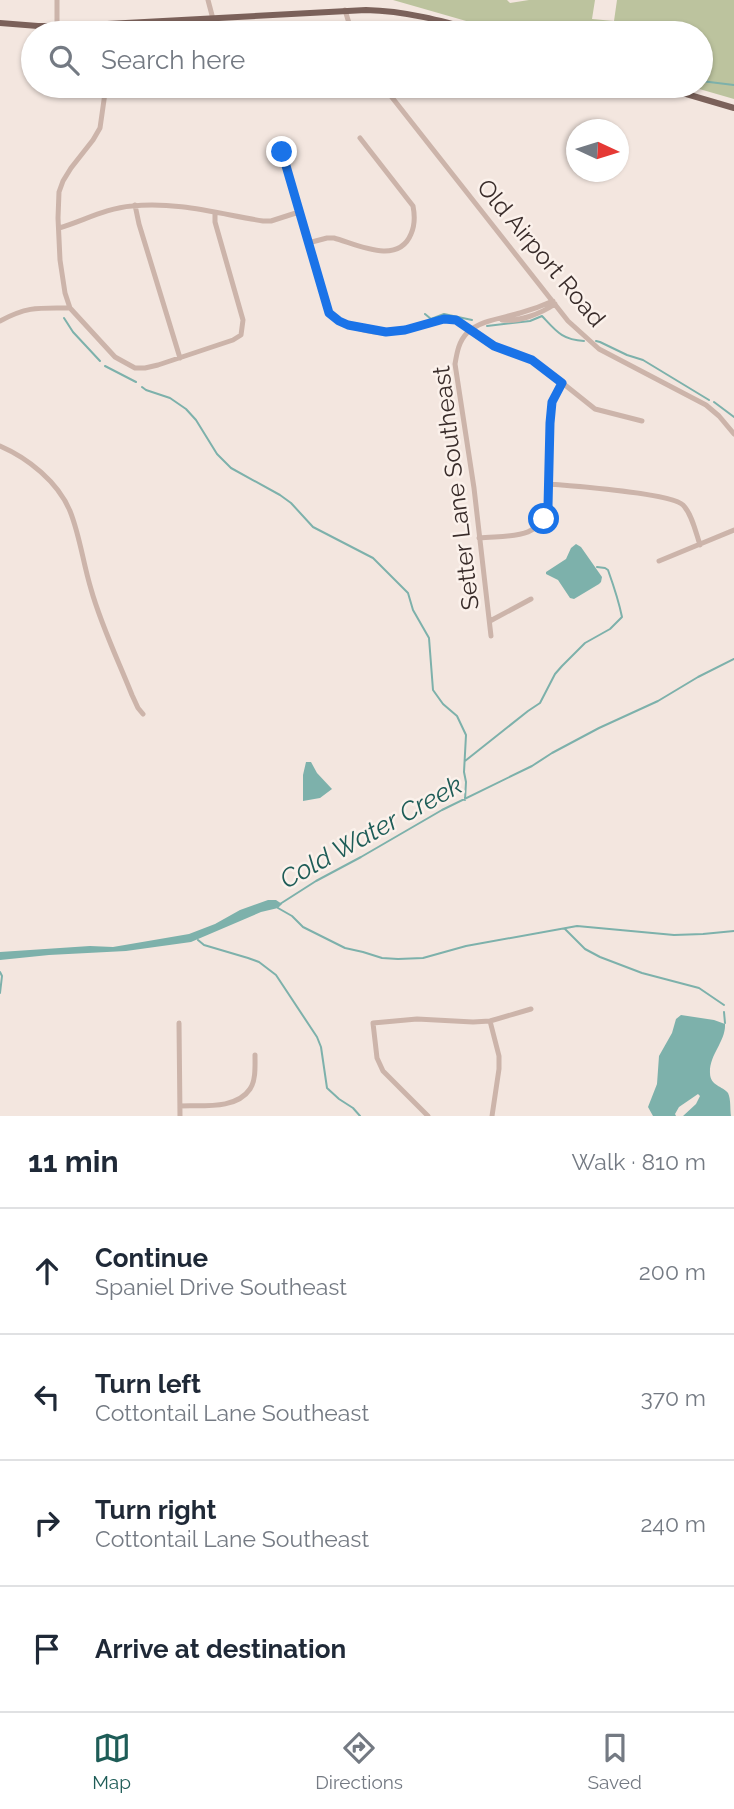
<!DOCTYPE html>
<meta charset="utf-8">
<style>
:root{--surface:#fff;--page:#f6f6f7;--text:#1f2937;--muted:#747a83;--line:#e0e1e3;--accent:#1e5c57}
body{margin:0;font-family:Raleway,sans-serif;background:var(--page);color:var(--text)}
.compass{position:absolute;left:566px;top:119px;width:63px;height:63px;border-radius:50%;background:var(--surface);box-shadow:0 2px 5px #0004;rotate:94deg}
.stop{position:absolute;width:21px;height:21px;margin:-16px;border:5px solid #1a73e8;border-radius:50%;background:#fff}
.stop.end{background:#1a73e8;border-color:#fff;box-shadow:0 2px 7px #0008}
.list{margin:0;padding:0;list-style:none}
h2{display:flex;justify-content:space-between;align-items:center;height:91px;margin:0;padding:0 28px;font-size:30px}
h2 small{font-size:23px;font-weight:400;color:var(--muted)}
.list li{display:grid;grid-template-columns:46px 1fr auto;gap:21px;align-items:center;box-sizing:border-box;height:126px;padding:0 28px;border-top:2px solid var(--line)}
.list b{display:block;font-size:26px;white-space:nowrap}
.list p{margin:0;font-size:23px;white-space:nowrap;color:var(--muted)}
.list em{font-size:23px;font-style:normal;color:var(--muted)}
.icon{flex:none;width:38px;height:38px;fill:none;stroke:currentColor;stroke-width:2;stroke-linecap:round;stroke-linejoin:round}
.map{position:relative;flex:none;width:734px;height:1116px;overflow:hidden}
.search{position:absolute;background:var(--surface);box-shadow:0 2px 5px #0004;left:21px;right:21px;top:21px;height:77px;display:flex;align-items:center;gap:18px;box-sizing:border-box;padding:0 24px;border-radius:38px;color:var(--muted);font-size:26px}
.sheet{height:595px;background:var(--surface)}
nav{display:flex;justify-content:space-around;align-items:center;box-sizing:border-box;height:98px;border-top:2px solid var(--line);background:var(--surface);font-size:19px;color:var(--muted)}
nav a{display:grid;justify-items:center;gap:4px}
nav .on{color:var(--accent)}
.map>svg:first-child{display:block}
.green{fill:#bcc39e}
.water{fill:#7db1ab}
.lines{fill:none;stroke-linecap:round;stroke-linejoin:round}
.stream{stroke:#7db1ab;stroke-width:2}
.minor{stroke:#ccb4aa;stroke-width:5}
.major{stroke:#7b615a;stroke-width:6}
.route{stroke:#1a73e8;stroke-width:9}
.labels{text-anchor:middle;stroke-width:5;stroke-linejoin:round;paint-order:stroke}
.street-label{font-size:24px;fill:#392c2a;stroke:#fbf1eb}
.water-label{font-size:26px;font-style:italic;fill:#1e5c57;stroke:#fbf1eb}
</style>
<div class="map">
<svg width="734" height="1116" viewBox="0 0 734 1116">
<rect width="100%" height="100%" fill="#f3e6df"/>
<path class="green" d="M393,0H507L510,3L529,0H595L592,19L614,21L617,0H734V99L689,86H701V33H508Z"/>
<path class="water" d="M576,544L581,547L602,577L601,582L599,584L574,599L570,598L558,580L546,574V572L566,559L571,548Z
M306,762H311L317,773L332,789L320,798L303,801V775Z
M268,900H276L282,904L278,908L261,912L191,942L126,951L49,955L0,960V952L90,946L113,947L189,934L215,924L240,910Z
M681,1015L714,1020L725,1024C726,1041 709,1055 710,1073C710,1086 723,1086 728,1093C731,1099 730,1110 731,1116H683L696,1104L700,1096L698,1094L679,1107L675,1114L676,1116H653L648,1107L657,1084L659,1056L672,1033L676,1019Z"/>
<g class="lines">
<path class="stream" d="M701,81L734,85
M569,86H586
M425,314L431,319L444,314L472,320
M64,318L73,332L100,361
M487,326L530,321L542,316C556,331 562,340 584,341
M596,341L600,342L627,355L643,360L709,400
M105,366L136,382
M142,387L146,390L170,398L186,409L196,420L217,454L231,468L280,495L291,503L313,527L373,558L408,593L413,610L429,638L433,690L443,704L457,716L466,735L464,772L466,782L465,800
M714,402L734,417
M465,761L528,711L540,703L555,674L562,666L585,643L610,629L622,617C619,602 613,584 608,570L605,568L597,567
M280,904L316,881L361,857L442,810L532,766L552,753L599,728L658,701L698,677L734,659
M278,908L292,916L303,927L345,948L363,952L382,958L398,959L423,958L466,946L577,926L674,935L703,934L734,931
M565,929L585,949L600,957L642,973L699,988L724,1005
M198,940L204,945L248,958L259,962L276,975L317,1037L321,1047L327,1088L339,1099L353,1108L360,1116
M0,972L2,976L0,993
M724,1012L725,1023"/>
<path class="minor" d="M208,0L213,19
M345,10L352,33
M111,24V33
M57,27V0
M106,86L100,128L93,140L71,168L63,181L59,192L58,218L60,260L65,293L70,308L115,357L135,368H145L158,365L233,340L241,335L243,320L215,222V213
M383,86L568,321L599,349L706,405L719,416L734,434
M282,152L326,307C336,327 375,335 395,332C413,329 435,316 454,320C466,322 475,334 485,341C502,353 523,354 540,365L595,409L642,421
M135,205L139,224L180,358
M59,228C83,221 106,208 132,206C175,201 220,214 263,221H271L299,212
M308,243L327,238H334C356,244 398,266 411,234C415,225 415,216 413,206L360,138
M502,320C519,322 540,314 555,304
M0,321C28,306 39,308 70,308
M0,446C28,458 58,482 70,511C80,536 83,563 91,589C101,625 118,660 132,695L138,708L143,714
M549,484C571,486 671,493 683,505C692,514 696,533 700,545
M479,538C507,535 541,541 548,506L550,423L552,402L562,383
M659,561L734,530
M490,621L531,599
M491,636L474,488L455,364C457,352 459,341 467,333C480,320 504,318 520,313C531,310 542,306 553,301
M490,1021L499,1056V1069L492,1116
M179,1023L180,1116
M180,1106C202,1105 236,1110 250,1089C256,1080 255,1066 255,1055
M428,1116L383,1071L377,1058L373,1023L417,1019L473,1022L490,1021L531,1009"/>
<path class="major" d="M0,23L38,26H70L366,10C408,11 446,22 486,33
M659,86L734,108"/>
</g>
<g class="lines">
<path class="route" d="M282,152L329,313L339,321L348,325L386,332L405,330L444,319L456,320L494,346L532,360L562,383L552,402L550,423L548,506L544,519"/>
</g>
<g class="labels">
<g class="street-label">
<text transform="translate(541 253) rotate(50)" y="8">Old Airport Road</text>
<text transform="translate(456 488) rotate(-97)" y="8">Setter Lane Southeast</text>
</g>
<g class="water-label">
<text transform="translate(371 832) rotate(-29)" y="9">Cold Water Creek</text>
</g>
</g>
</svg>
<svg class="compass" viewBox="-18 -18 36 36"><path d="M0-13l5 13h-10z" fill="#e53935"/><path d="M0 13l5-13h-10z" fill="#747a83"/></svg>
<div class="stop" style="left:544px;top:519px"></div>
<div class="stop end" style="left:282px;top:152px"></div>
<div class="search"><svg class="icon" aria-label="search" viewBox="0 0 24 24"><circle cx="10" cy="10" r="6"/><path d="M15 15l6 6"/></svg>Search here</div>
</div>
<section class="sheet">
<h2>11 min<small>Walk · 810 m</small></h2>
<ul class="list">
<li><svg class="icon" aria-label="ahead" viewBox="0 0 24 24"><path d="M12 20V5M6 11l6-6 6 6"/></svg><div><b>Continue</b><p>Spaniel Drive Southeast</p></div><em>200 m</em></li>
<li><svg class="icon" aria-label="left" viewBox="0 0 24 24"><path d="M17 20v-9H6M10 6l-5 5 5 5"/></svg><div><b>Turn left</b><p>Cottontail Lane Southeast</p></div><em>370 m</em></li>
<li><svg class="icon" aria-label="right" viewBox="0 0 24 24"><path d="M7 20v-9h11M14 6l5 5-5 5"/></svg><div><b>Turn right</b><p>Cottontail Lane Southeast</p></div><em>240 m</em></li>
<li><svg class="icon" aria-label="arrive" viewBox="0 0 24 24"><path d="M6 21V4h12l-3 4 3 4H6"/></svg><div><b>Arrive at destination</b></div></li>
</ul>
</section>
<nav>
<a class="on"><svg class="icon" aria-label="map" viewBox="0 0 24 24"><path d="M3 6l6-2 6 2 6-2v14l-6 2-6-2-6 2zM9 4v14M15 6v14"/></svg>Map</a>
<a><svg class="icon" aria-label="directions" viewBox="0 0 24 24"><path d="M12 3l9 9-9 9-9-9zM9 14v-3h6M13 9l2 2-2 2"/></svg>Directions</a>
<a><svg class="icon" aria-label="saved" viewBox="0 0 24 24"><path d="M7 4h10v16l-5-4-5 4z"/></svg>Saved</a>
</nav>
